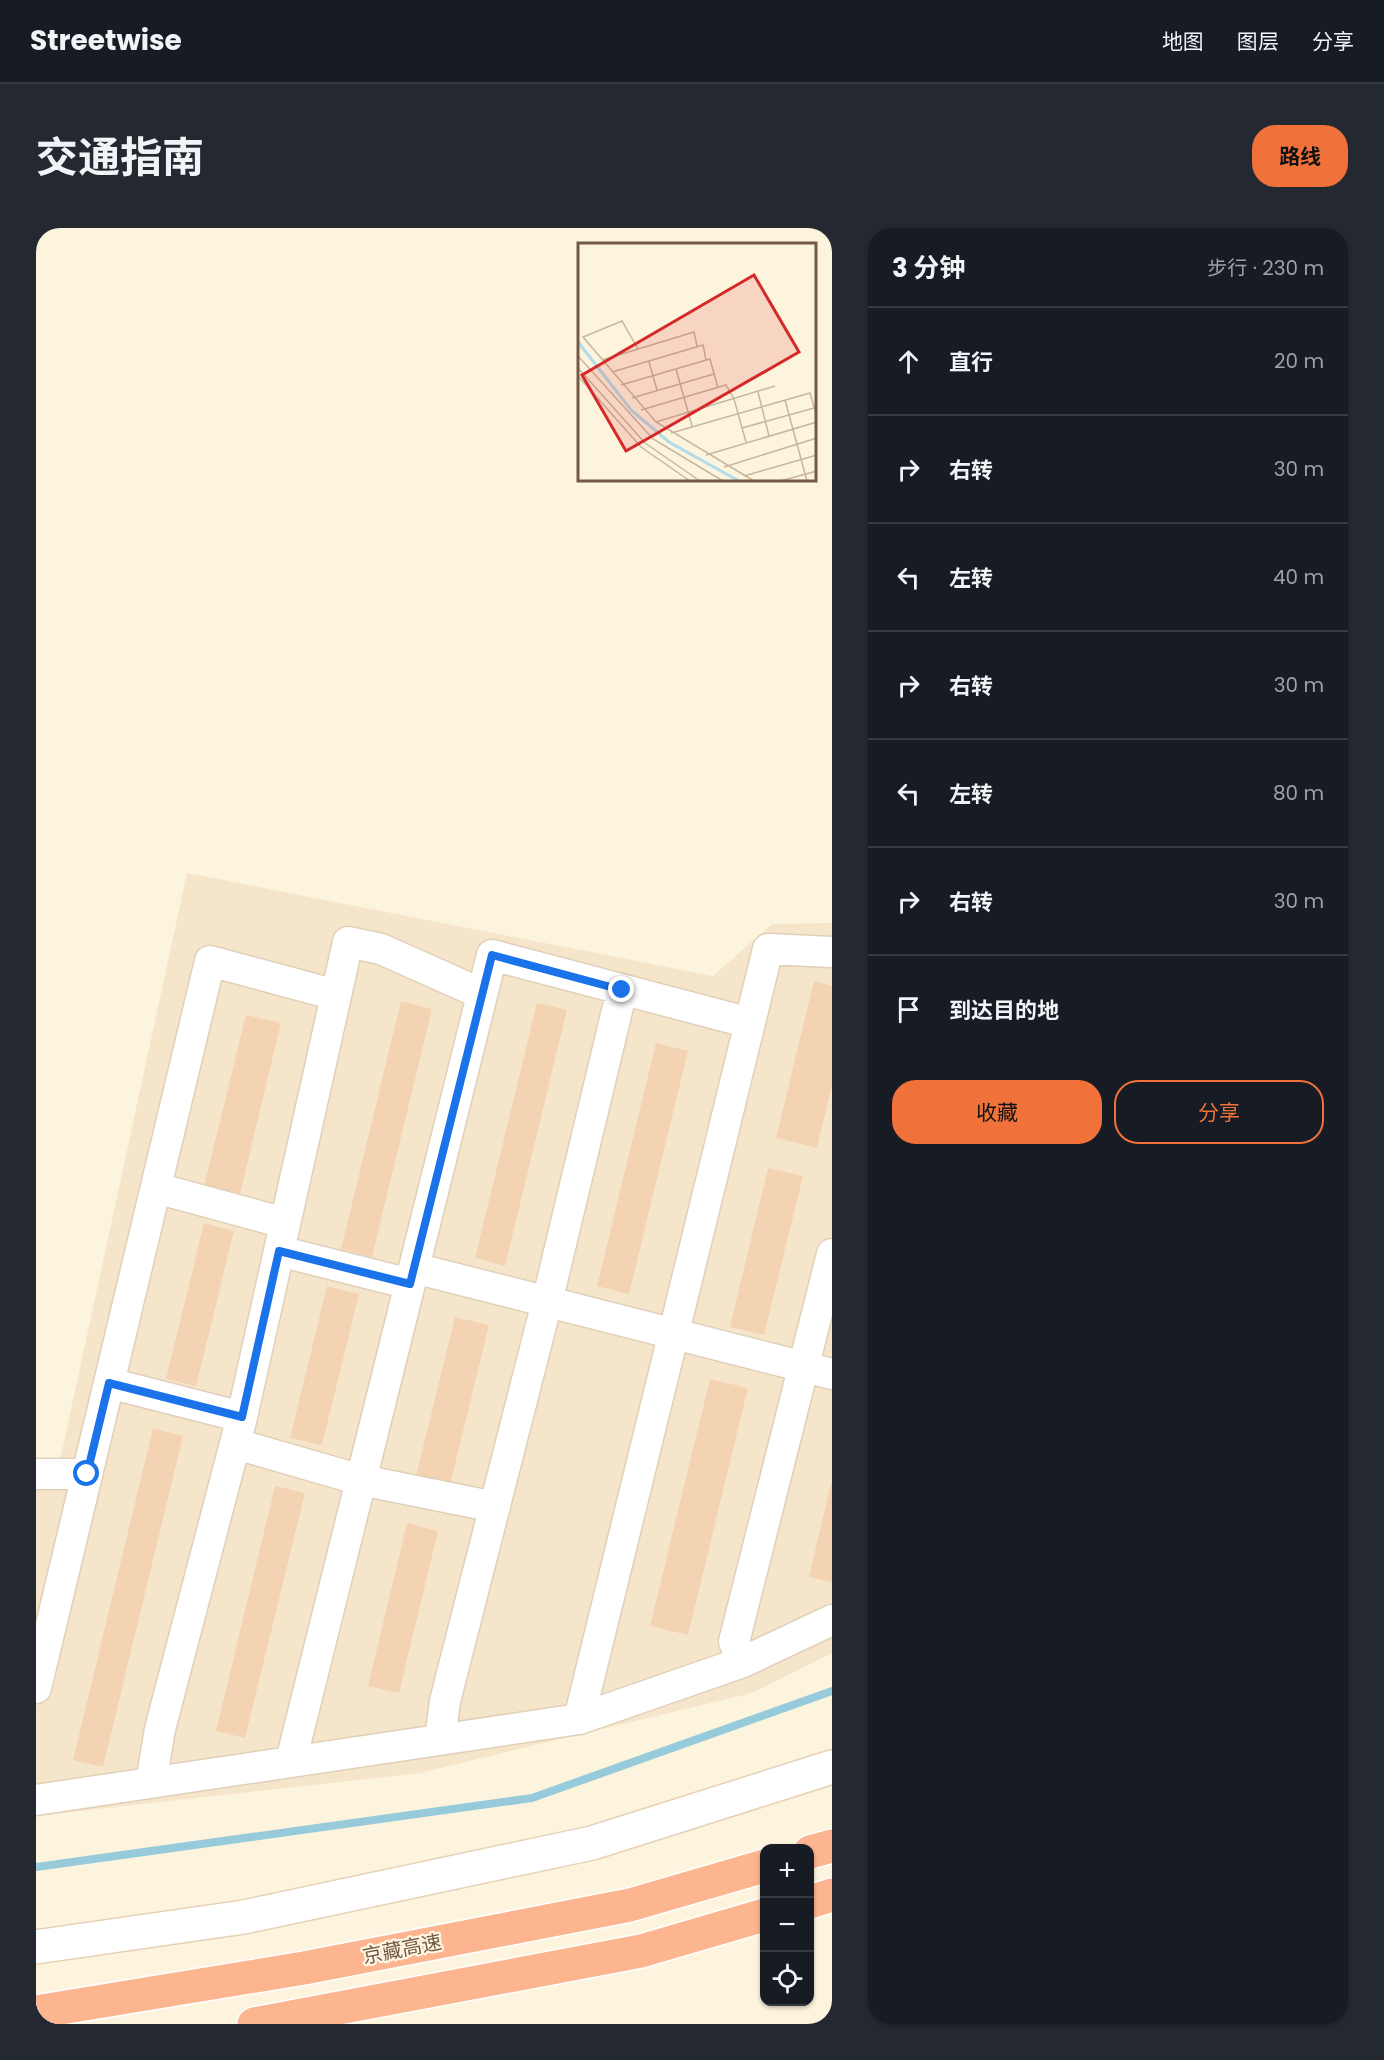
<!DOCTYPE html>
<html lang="zh">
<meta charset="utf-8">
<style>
:root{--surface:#171b24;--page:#242831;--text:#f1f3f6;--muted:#9ea1a6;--line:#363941;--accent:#f0723a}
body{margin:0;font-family:Poppins,"Noto Sans SC",sans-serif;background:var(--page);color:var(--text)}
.controls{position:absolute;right:18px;bottom:18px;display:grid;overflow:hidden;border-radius:12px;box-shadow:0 2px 4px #0004}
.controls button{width:54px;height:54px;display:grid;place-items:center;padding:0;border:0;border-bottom:2px solid var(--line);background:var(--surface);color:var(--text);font:30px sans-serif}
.stop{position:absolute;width:18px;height:18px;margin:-14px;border:4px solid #1a73e8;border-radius:50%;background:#fff}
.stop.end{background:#1a73e8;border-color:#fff;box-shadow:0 2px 6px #0008}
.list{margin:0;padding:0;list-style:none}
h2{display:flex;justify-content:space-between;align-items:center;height:78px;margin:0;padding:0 24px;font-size:26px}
h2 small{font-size:20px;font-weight:400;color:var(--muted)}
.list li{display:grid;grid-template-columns:39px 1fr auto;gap:18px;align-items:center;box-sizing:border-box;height:108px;padding:0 24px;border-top:2px solid var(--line)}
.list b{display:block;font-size:22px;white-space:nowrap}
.list em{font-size:20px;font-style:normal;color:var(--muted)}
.actions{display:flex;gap:12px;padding:18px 24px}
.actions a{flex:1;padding:14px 0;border:2px solid var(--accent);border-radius:24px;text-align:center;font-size:21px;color:var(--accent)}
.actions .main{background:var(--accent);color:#111}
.icon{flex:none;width:33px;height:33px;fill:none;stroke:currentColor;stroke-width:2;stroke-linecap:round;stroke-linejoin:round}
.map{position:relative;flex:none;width:796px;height:1796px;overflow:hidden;border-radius:24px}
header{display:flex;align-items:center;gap:36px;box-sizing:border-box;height:84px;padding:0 30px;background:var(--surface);border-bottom:2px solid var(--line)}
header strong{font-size:28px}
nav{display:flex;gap:33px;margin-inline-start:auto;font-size:21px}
.intro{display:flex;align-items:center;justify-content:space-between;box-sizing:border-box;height:144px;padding:0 36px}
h1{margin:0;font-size:42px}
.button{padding:15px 27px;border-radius:24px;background:var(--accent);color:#111;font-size:21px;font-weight:700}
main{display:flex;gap:36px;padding:0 36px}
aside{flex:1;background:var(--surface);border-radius:24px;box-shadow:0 2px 4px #0004}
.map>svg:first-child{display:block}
.residential{fill:#f5e6cb}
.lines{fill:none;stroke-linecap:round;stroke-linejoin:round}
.stream{stroke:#97cada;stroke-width:8}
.building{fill:#f4d3b3}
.street-casing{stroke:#e1d0b9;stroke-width:33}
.secondary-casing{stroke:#e7d1b7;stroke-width:36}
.highway-casing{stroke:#fff;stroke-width:36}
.street{stroke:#fff;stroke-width:30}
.secondary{stroke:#fff;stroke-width:33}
.highway{stroke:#fcb58f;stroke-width:33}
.route{stroke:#1a73e8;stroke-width:8}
.labels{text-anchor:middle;stroke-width:4.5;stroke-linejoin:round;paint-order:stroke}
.street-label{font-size:20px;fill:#745945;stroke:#fff7e4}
.inset-river{fill:none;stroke:#b1dbe7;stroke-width:3}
.inset-road{fill:none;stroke:#c6b6a0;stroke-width:1.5}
.view{fill:#d62828;fill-opacity:0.15;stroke:#d62828;stroke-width:3}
.inset-edge{fill:none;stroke:#745945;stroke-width:3}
</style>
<header>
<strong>Streetwise</strong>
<nav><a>地图</a><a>图层</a><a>分享</a></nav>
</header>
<div class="intro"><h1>交通指南</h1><a class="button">路线</a></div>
<main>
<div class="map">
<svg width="796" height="1796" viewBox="0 0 796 1796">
<rect width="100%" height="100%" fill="#fdf4dd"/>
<path class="residential" d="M151,645L677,748L736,696L796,695V1425L716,1465L384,1545L0,1588V1238L23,1237Z"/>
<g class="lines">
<path class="stream" d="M0,1639L496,1570L796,1463"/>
</g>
<path class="building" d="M778,753L796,758V857L781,920L740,910Z
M365,773L396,781L336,1029L305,1021Z
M501,775L531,782L469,1038L439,1030Z
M210,787L245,795L203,970L167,962Z
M620,815L652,823L593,1066L561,1058Z
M732,940L767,948L728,1107L694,1099Z
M168,995L198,1003L160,1158L130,1151Z
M291,1058L323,1066L286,1217L254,1210Z
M419,1089L453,1097L414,1257L380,1248Z
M674,1151L712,1160L652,1407L614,1398Z
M117,1200L147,1208L67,1539L37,1532Z
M795,1255H796V1354L773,1349Z
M239,1258L269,1265L209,1510L180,1503Z
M371,1295L402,1303L363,1465L332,1458Z"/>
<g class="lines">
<g class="street-casing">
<path id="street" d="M120,960L249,995
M243,1023L374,1056
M378,1040L796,1146
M73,1155L206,1189
M200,1216L325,1252L459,1279
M0,1246H51
M707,1434L698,1414L796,1026
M0,1460L174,733L300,767
M543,1491L732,721L796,724
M404,1511L409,1473L511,1074L586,762
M255,1533L456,727L714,795
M115,1555L124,1501L206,1189L312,714L345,721L446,766
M0,1572L543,1491L707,1434L796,1392"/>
</g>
<g class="secondary-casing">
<path id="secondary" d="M0,1719L208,1689L556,1615L796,1539"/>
</g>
<g class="highway-casing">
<path id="highway" d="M774,1624L796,1618
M774,1674L796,1667
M0,1784L268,1740L594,1677L728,1638
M218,1796L605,1723L728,1687"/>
</g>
<use href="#street" class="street"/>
<use href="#secondary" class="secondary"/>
<use href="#highway" class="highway"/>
</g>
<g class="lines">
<path class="route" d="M51,1246L73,1155L206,1189L243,1023L374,1056L456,727L586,762"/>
</g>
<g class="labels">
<g class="street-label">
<text transform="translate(366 1721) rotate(-11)" y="7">京藏高速</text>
</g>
</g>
<g transform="translate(542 15)">
<rect width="238" height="238" fill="#fdf4dd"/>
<path class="inset-river" d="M0,99L53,167L91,199L161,238"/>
<path class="inset-road" d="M60,106L44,78L5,94L78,179L176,238M0,113L75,196L145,238M24,117L116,89L119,103M71,119L79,147M0,125L67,200L122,238M98,126L114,183M34,129L125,102L128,117M0,133L63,204L112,238M43,142L132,116L140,145M180,149L191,193M54,155L136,131M207,157L229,238M63,167L148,142L156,156L168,199M78,179L197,143M164,185L236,165M93,190L232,150L239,174M128,212L239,179M146,224L239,195M166,233L239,212M202,238L239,228"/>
<path class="view" d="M176,32L221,109L48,208L4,132Z"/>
<rect width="238" height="238" class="inset-edge"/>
</g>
</svg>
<div class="controls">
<button>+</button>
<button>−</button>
<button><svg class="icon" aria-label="locate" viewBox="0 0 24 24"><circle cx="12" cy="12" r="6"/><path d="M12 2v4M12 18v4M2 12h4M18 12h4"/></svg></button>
</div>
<div class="stop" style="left:51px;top:1246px"></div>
<div class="stop end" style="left:586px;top:762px"></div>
</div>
<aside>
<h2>3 分钟<small>步行 · 230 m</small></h2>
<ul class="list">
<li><svg class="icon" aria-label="ahead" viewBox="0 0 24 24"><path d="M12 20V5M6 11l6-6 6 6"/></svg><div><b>直行</b></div><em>20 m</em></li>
<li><svg class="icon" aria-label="right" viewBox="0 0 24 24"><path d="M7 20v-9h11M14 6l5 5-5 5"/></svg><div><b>右转</b></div><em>30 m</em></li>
<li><svg class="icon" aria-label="left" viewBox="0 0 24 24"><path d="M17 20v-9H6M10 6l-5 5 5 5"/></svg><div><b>左转</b></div><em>40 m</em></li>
<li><svg class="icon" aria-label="right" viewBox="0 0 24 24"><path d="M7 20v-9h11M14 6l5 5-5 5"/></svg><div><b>右转</b></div><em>30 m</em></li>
<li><svg class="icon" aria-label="left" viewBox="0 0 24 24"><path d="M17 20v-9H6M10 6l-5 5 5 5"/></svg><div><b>左转</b></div><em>80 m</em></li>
<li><svg class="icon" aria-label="right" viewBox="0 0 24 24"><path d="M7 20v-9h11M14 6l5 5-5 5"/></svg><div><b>右转</b></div><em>30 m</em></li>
<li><svg class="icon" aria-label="arrive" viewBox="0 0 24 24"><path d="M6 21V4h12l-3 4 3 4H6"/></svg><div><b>到达目的地</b></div></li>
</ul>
<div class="actions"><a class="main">收藏</a><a>分享</a></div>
</aside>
</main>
